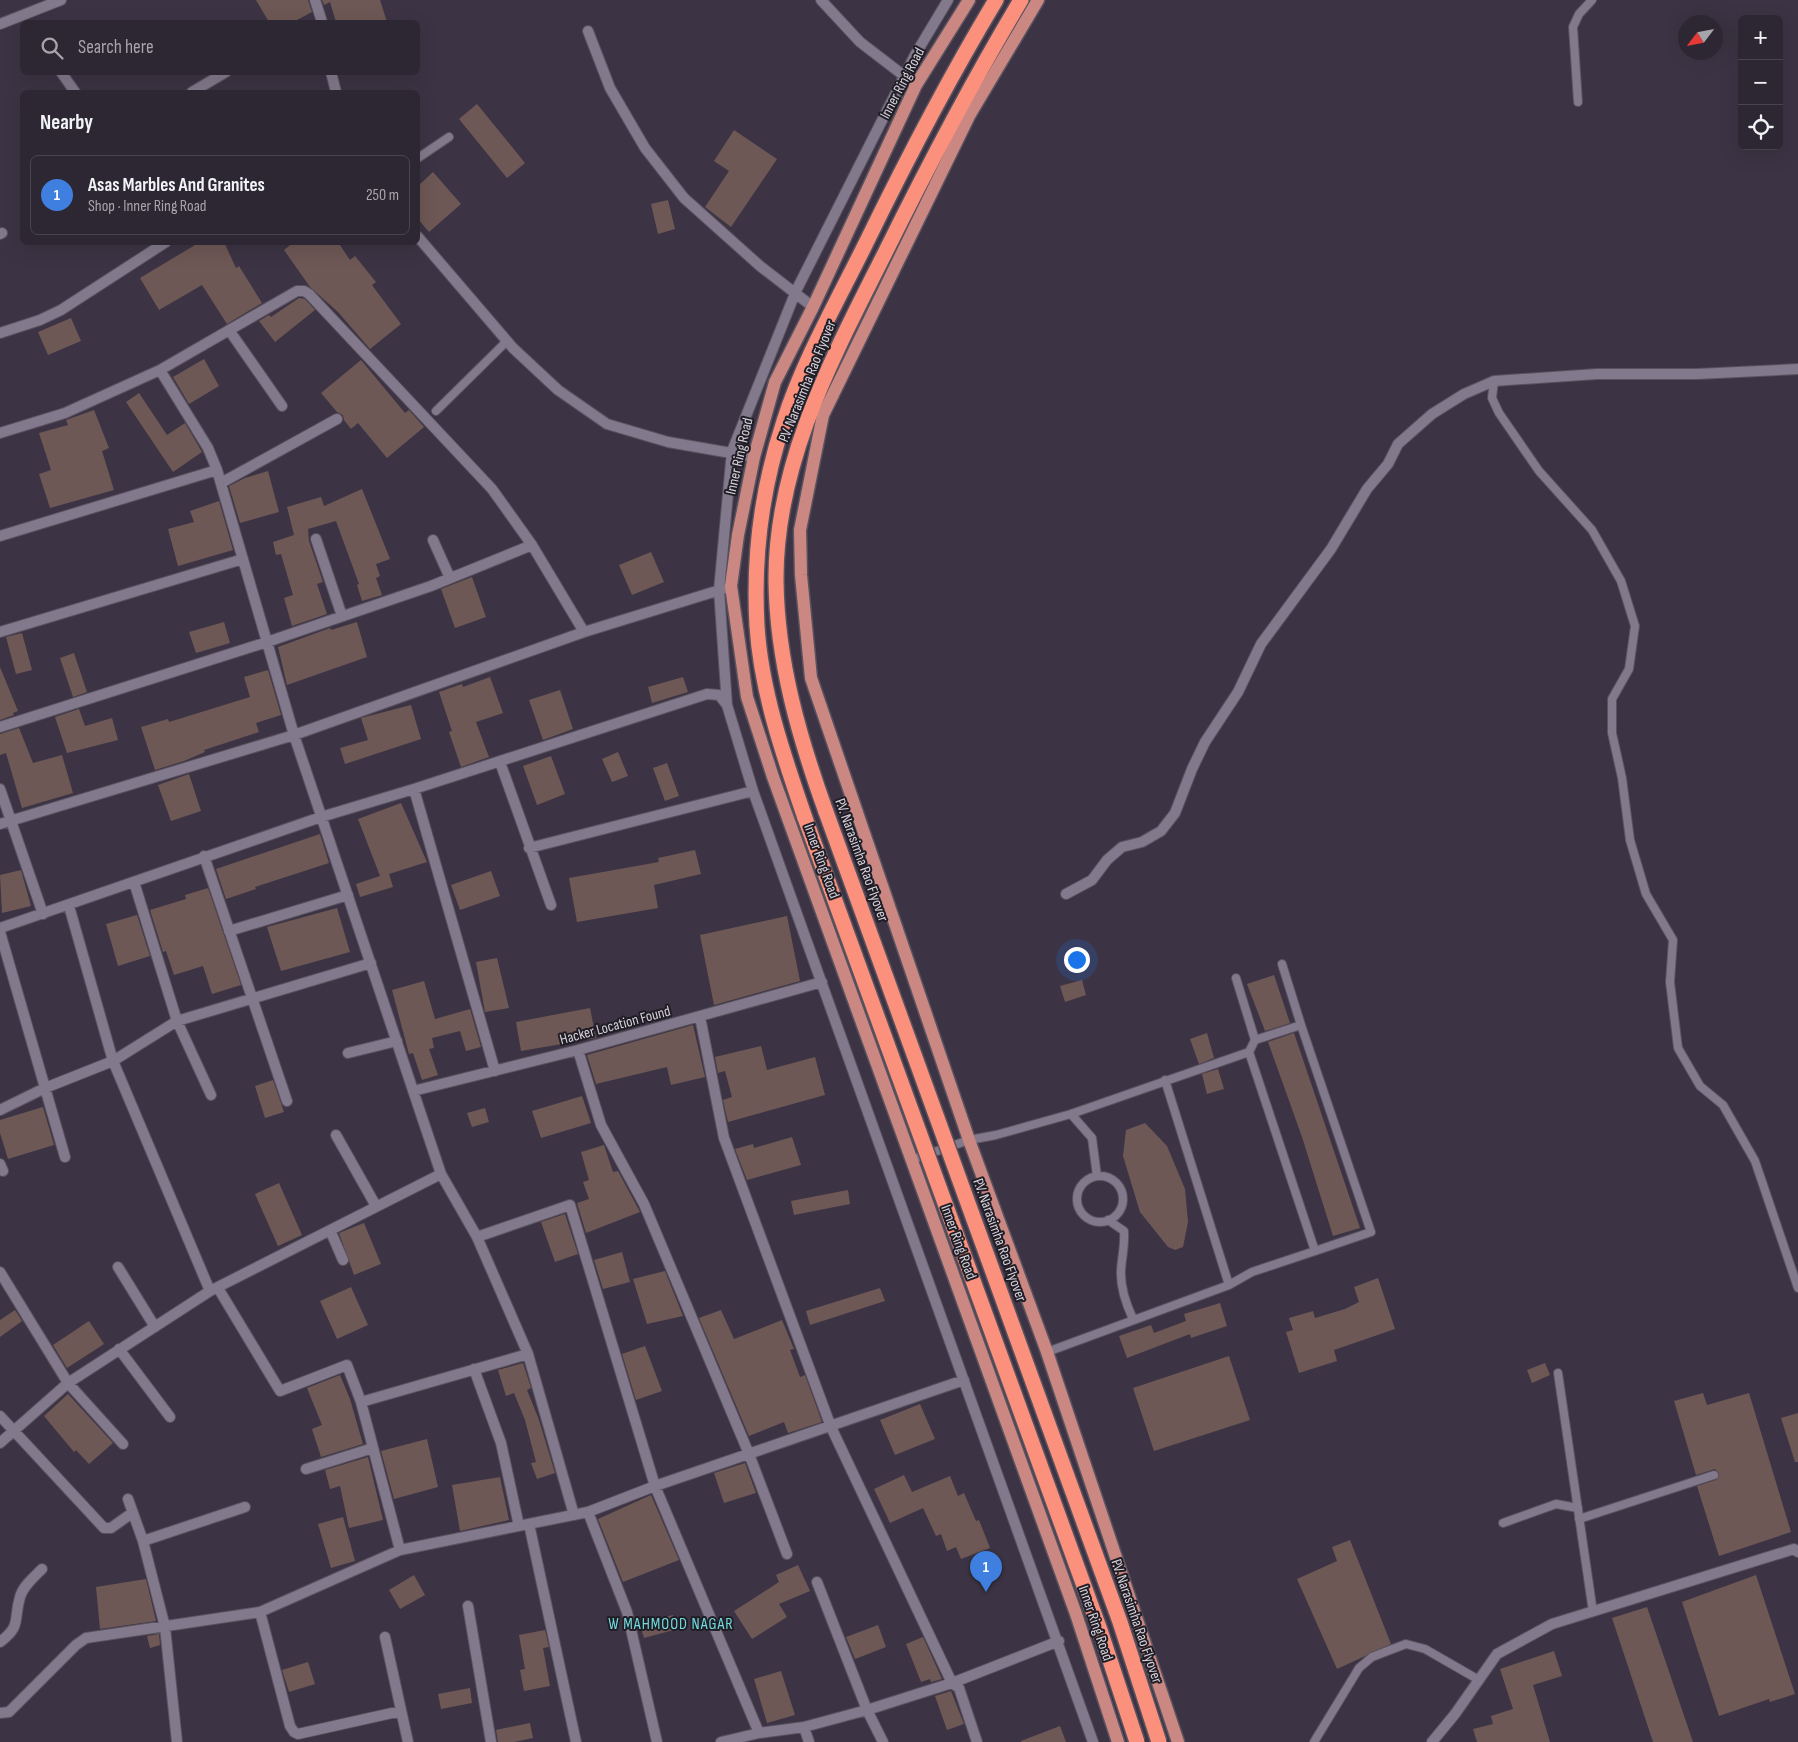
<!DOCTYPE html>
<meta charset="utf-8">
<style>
:root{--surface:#2d2733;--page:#39333f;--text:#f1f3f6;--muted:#a7a5ac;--line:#48444e;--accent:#51ccd1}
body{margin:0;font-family:"Sofia Sans Condensed",sans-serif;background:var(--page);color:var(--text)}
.controls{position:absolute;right:15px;top:15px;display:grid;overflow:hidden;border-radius:8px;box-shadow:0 5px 20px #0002}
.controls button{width:45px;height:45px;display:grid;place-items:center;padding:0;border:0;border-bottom:1px solid var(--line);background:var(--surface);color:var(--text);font:25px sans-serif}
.compass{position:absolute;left:1678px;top:15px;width:45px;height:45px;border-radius:50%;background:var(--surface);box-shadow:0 5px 20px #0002;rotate:238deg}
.you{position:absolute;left:1076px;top:959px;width:18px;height:18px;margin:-12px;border:4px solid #fff;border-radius:50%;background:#1a73e8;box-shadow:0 0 0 8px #1a73e833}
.badge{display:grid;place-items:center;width:32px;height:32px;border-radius:50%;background:var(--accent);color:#fff;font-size:16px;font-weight:700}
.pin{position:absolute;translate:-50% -41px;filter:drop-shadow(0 1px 2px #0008)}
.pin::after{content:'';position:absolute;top:26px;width:18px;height:15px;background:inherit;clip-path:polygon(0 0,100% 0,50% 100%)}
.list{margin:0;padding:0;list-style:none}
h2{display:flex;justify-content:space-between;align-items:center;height:65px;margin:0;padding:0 20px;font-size:21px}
h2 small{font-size:16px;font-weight:400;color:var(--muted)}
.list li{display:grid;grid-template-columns:32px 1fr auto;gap:15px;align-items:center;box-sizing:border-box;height:80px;margin:0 10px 10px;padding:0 10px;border:1px solid var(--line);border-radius:8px}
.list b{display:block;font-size:19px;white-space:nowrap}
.list p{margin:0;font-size:16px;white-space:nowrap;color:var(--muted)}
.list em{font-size:16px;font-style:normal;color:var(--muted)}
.icon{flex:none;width:28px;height:28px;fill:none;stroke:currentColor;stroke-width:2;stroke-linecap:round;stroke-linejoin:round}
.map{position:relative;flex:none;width:1798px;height:1742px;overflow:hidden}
.search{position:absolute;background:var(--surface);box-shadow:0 5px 20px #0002;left:20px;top:20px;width:400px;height:55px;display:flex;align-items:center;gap:12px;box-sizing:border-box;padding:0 18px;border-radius:8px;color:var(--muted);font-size:19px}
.panel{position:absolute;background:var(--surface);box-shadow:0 5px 20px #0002;left:20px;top:90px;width:400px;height:155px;border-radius:8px}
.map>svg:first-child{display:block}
.building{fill:#6e5856}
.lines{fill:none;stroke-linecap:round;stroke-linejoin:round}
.service-casing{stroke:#59525f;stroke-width:10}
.minor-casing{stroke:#59525f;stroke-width:12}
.primary-casing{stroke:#59525f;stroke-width:15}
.motorway-casing{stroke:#59525f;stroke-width:18}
.service{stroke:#827a8c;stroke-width:8}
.minor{stroke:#827a8c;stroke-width:10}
.primary{stroke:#cb8882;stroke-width:12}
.motorway{stroke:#fb917c;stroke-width:15}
.motorway-bridge-casing{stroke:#59525f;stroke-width:18;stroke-linecap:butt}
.motorway-bridge{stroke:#fb917c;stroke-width:15}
.labels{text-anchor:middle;stroke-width:4;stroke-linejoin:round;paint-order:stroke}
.street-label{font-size:15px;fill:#d6d2dc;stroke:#211d25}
.neighbourhood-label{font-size:16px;letter-spacing:1px;fill:#70dce1;stroke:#211d25}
</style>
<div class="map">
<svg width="1798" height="1742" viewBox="0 0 1798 1742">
<rect width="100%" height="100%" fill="#3c3444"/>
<path class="building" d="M256,0H308L312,12L293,22H269Z
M322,0H380L387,22H336L330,2L324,5Z
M477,104L525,163L507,178L459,119Z
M734,130L777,159L731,227L705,207L729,171L714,161Z
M433,172L461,204L429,232L418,219V186Z
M668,200L675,229L658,234L651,204Z
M200,242H224L236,268L239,266L262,303L227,324L202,285L159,310L140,278Z
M294,242H338L350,260L355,256L376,282L372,285L401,324L370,349L338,312L310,287L284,250Z
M299,298L305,299L315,310L275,342L259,321L269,315L271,317Z
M71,318L81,341L48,355L38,332Z
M204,359L219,386L189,404L173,377Z
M361,360L405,413L409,410L424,427L387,458L358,423L351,429L344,420L343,415L337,412L321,393Z
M139,393L167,435L185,423L202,452L173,472L126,402Z
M94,410L109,448L102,451L114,490L50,508L39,474L51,470L39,433L68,425L66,420Z
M268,471L279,512L240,523L229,486L245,478Z
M362,489L390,559L376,564L380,576L376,578L382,595L362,601L357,585L359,584L336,521L308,529L309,541L323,582L317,584L327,614L292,626L284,598L293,595L281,554L276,555L273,542L294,535L287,507L321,497L324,506Z
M219,501L233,550L178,566L168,529L194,522L190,511Z
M651,552L664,582L632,595L619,565Z
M472,577L486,617L455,628L441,589Z
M224,622L230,643L196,653L189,632Z
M357,622L367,657L287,685L278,647L330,628L331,630Z
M22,633L32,670L16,674L6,637Z
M74,653L87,692L73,697L60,658Z
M0,667L18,711L13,713L14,715L0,720Z
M268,670L281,715L256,723L259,732L204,750L205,752L184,761L155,770L141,727L168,719L169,722L250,697L244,677Z
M490,677L503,713L476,722L489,757L461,767L449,732L452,731L439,692L462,684L463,687Z
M683,677L688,692L652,703L648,687Z
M560,690L573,729L543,740L529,700Z
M411,705L421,739L345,764L340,748L368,740L361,718Z
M79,709L85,726L112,718L118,740L67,753L55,717Z
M19,728L33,763L62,755L73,793L22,808L6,753L0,755V734Z
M618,752L628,776L612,782L602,759Z
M551,756L565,794L537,805L523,766Z
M667,763L679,796L665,801L653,768Z
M189,774L201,811L171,821L158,785Z
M401,803L427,862L389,874L393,887L360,897L356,884L380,876L358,819Z
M320,834L329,863L255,887L256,889L226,899L216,869Z
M695,850L701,874L654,885L658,908L577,922L569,878L659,862L658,858Z
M21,870L31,906L2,913L0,875Z
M491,871L500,896L460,910L451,885Z
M208,888L241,985L212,994L203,966L174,975L166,951L163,952L150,910L186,899L185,895Z
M337,908L350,952L281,971L267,927Z
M137,915L150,956L118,966L106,924Z
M787,916L800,981L714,1005L700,935Z
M497,958L509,1008L485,1012L476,962Z
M1274,975L1290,1023L1265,1031L1247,984Z
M1082,980L1086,995L1065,1002L1060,986Z
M424,981L435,1019L470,1009L481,1047L466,1051L460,1031L432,1038L434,1048L429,1049L438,1075L422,1080L413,1053L409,1054L392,990Z
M590,1008L596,1038L521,1051L516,1022Z
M693,1025L705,1077L671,1085L667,1067L596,1084L587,1055Z
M1207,1033L1214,1058L1199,1064L1190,1039Z
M1294,1033L1360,1228L1333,1236L1302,1137L1268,1042Z
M761,1046L767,1070L815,1057L825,1095L728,1122L723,1100L732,1097L725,1071L718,1073L715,1057Z
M1218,1069L1224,1089L1207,1094L1202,1074Z
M273,1080L284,1112L265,1118L255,1086Z
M582,1096L591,1123L541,1138L532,1111Z
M43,1107L54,1145L8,1159L0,1133V1120Z
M485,1108L489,1122L472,1127L467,1113Z
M1145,1123L1167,1146L1185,1189L1188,1222L1183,1247L1175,1250L1168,1247L1140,1212L1123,1156L1126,1130Z
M792,1137L801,1165L747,1180L735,1149L753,1144L754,1148Z
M604,1145L613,1172L618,1171L640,1212L586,1233L577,1203L589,1199L583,1182L589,1180L581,1152Z
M279,1183L302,1235L278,1246L255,1194Z
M848,1190L850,1204L794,1215L791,1201Z
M565,1214L578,1254L555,1262L541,1222Z
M364,1223L381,1264L354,1275L339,1233Z
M622,1252L630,1282L603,1289L594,1260Z
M665,1271L683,1316L647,1324L633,1279Z
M1378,1278L1395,1329L1334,1350L1337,1361L1299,1373L1286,1332L1293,1330L1289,1318L1313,1311L1315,1318L1345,1309L1359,1302L1354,1287Z
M351,1287L368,1325L337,1339L320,1301Z
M880,1288L885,1301L810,1325L806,1311Z
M1220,1303L1227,1326L1191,1338L1190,1334L1127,1358L1119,1336L1151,1325L1154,1333L1186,1321L1184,1314Z
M15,1310L22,1321L0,1337V1320Z
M721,1310L734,1339L782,1320L794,1349L790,1350L800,1377L805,1375L822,1422L788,1433L784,1422L749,1436L699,1318Z
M89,1321L104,1344L67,1368L53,1345Z
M645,1346L662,1391L636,1400L622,1354Z
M1229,1356L1250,1420L1154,1451L1133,1388Z
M523,1363L531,1388L527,1390L539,1420L555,1473L537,1479L531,1463L536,1462L525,1420L514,1393L506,1396L498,1370Z
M1545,1363L1550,1375L1532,1383L1527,1370Z
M340,1375L350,1399L363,1444L321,1457L312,1429L322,1425L307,1388Z
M1703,1393L1707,1405L1749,1393L1791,1532L1719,1556L1697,1486L1716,1480L1719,1474L1715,1469L1696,1475L1674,1401Z
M68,1394L113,1443L89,1464L76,1450L74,1452L44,1416Z
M920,1404L935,1439L895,1455L880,1420Z
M1798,1413V1462H1795L1781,1418Z
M427,1439L438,1487L394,1499L381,1451Z
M368,1457L383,1520L349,1528L340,1486L330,1489L325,1470Z
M745,1463L756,1493L724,1503L714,1473Z
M904,1475L912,1492L950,1476L958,1496L964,1493L976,1521L979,1520L990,1548L961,1559L956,1547L947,1551L941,1534L936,1536L923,1508L890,1523L874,1489Z
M500,1477L509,1520L460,1531L452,1485Z
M651,1495L679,1560L623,1582L598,1519Z
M343,1517L355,1561L331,1568L318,1524Z
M1350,1540L1391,1644L1337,1669L1297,1579L1337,1561L1332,1547Z
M798,1565L810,1591L779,1604L787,1617L752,1639L734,1611L779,1582L776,1575Z
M414,1575L425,1595L400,1609L389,1590Z
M1756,1575L1795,1694L1770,1702L1769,1699L1719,1716L1682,1602Z
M146,1579L156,1621L100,1629L96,1587Z
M1647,1607L1693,1742H1653L1612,1618Z
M673,1615L677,1629L644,1638L640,1624Z
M878,1625L886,1647L855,1659L846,1637Z
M545,1630L549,1647L543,1648L550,1686L524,1691L520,1670L525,1669L519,1635Z
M159,1634L160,1645L150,1648L147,1636Z
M923,1637L942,1679L931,1682L930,1679L921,1682L906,1644Z
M1554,1651L1562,1676L1533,1685L1550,1742H1477L1473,1729L1493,1724L1491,1716L1513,1709L1500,1669Z
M308,1662L315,1684L289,1692L282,1670Z
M781,1671L795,1715L767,1723L754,1679Z
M470,1688L472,1703L441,1709L438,1694Z
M951,1691L964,1724L947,1730L935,1696Z
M530,1723L533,1738L514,1742H498L496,1730Z
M1060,1726L1066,1742H1021V1741Z"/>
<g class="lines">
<g class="service-casing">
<path id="service" d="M1578,102L1573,27L1579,14L1592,0
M418,158L449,137
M1494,381L1492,398L1499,413L1539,471L1592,530L1621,581L1635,626L1629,669L1612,699V733L1622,778L1630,840L1646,894L1673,940L1670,982L1678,1048L1700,1086L1723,1105L1755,1161L1798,1288
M436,411L507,341
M1282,964L1301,1025
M1236,978L1255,1040
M1249,1052L1255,1040L1301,1025L1371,1232L1315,1251
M1165,1080L1229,1285
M1071,1114L1092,1138L1097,1176
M911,1160L969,1140L996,1135L1071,1114L1249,1052L1315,1251L1252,1272L1229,1285L1047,1352
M1077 1199a23 23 0 1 1 46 0a23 23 0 1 1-46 0Z
M1108,1220L1124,1231C1125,1247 1122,1255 1121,1270C1120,1287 1126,1304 1133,1319
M1558,1373L1593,1612
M1579,1519L1714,1475
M1503,1523L1556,1504L1578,1508
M1314,1742L1359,1668L1372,1657L1390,1650L1406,1644L1425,1649L1479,1680"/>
</g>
<g class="minor-casing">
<path id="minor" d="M315,0L322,22
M821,0L860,42L916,85
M948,0L915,55L796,291L732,451L719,590L727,705L753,791L1093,1742
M0,24L61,0
M588,31L610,88L645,148L684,198L760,266L813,307
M61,72L75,92
M331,72L336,92
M192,92L226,72
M0,234L2,233
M418,237L513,348L558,390L607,424L668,442L754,457
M229,330L282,406
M0,333L40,320L61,310L166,242
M160,370L208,448L217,470L294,735L441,1174L477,1237L528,1354L574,1515
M0,433L65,413L160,370L297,291H304L309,294L492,489L532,545L584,632
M221,483L337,419
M0,536L217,470
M316,539L342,616
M433,540L450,578
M0,632L243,559
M0,727L267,642L431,586L532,545
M500,762L551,905
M0,789L43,914
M414,789L495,1071
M0,824L294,735L584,632L723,589
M529,848L753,791
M204,856L287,1101
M134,882L177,1021L211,1095
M1066,894L1092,880L1107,860L1122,847L1142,842L1161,831L1175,813L1192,769L1205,742L1238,692L1261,644L1331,549L1367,489L1388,464L1398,444L1432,414L1464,394L1494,381L1597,374H1697L1798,369
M69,906L113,1061L210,1291
M0,928L321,817L414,789L707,694L719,695L727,705
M229,931L348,895
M0,932L65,1157
M700,1017L724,1138L831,1427L952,1683L959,1688L977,1742
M578,1050L601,1125L644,1204L749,1454L787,1554
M348,1053L397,1041
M413,1091L578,1050L822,982
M0,1110L45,1088L113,1061L177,1021L371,963
M336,1135L376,1206
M0,1164L3,1171
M330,1230L343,1260
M477,1237L570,1205L655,1486L759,1733
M118,1267L155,1327
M0,1272L68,1383L123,1444
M218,1288L280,1391L347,1365L361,1402L400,1550
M119,1349L170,1417
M474,1369L501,1443L519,1526
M361,1402L528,1354
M0,1416L104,1528H111L132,1513
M0,1443L68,1383L210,1291L441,1174
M306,1469L373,1448
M128,1499L143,1541L165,1627L177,1742
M588,1512L627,1612L657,1742
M529,1524L576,1742
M143,1541L245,1507
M817,1582L867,1710L883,1742
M468,1606L491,1742
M260,1612L290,1726L294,1732L298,1734L401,1711
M385,1637L408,1742
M0,1642C22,1625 13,1621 20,1597C23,1586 34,1577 42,1569
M0,1713L9,1712L76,1645L86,1638L260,1612L400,1550L588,1512L655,1486L964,1380
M804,1727L809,1742
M721,1742L759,1733L804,1727L867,1710L952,1683L1059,1641
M1432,1742L1455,1714L1497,1654L1552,1624L1794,1549L1798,1552"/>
</g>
<g class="primary-casing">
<path id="primary" d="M969,0L916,85L813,307L775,382L754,457L738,535L731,586L747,697L773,777L1076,1614L1118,1742
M1038,0L969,116L823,415L800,530L801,575L811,678L969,1140L1047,1352L1178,1742"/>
</g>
<g class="motorway-casing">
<path id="motorway" d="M826,812C799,737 777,661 776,581C775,462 834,355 886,251C928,166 972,82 1021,0
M805,818C784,757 761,691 757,626C753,557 762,487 784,421C804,359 838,300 867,241C907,159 949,78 996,0"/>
</g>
<use href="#service" class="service"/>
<use href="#minor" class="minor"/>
<use href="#primary" class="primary"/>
<use href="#motorway" class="motorway"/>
<g class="motorway-bridge-casing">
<path id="motorway-bridge" d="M826,812L1120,1622L1159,1742
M805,818L1100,1630L1137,1742"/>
</g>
<use href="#motorway-bridge" class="motorway-bridge"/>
</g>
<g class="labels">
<g class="street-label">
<text transform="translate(902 83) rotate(-62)" y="5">Inner Ring Road</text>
<text transform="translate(807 381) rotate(-68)" y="5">P.V. Narasimha Rao Flyover</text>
<text transform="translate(739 456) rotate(-77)" y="5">Inner Ring Road</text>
<text transform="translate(862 860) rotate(70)" y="5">P.V. Narasimha Rao Flyover</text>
<text transform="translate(822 861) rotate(70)" y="5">Inner Ring Road</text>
<text transform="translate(615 1025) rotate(-15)" y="5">Hacker Location Found</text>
<text transform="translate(1000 1240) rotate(70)" y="5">P.V. Narasimha Rao Flyover</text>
<text transform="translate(959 1242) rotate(70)" y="5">Inner Ring Road</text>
<text transform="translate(1137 1621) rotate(71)" y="5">P.V. Narasimha Rao Flyover</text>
<text transform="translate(1096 1623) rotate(71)" y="5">Inner Ring Road</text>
</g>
<g class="neighbourhood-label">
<text x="671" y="1629">W MAHMOOD NAGAR</text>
</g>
</g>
</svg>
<div class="controls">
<button>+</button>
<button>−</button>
<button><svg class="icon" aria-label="locate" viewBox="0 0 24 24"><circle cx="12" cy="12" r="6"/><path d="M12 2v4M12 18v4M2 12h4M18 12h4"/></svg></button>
</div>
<svg class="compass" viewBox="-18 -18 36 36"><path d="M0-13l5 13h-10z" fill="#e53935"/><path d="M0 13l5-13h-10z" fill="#a7a5ac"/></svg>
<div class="you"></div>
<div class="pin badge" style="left:986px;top:1592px;background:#3f7fe0">1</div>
<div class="search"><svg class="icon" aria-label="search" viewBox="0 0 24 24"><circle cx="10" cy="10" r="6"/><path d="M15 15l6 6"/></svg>Search here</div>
<section class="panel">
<h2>Nearby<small></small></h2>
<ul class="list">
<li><span class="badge" style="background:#3f7fe0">1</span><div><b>Asas Marbles And Granites</b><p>Shop · Inner Ring Road</p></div><em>250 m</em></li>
</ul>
</section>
</div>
